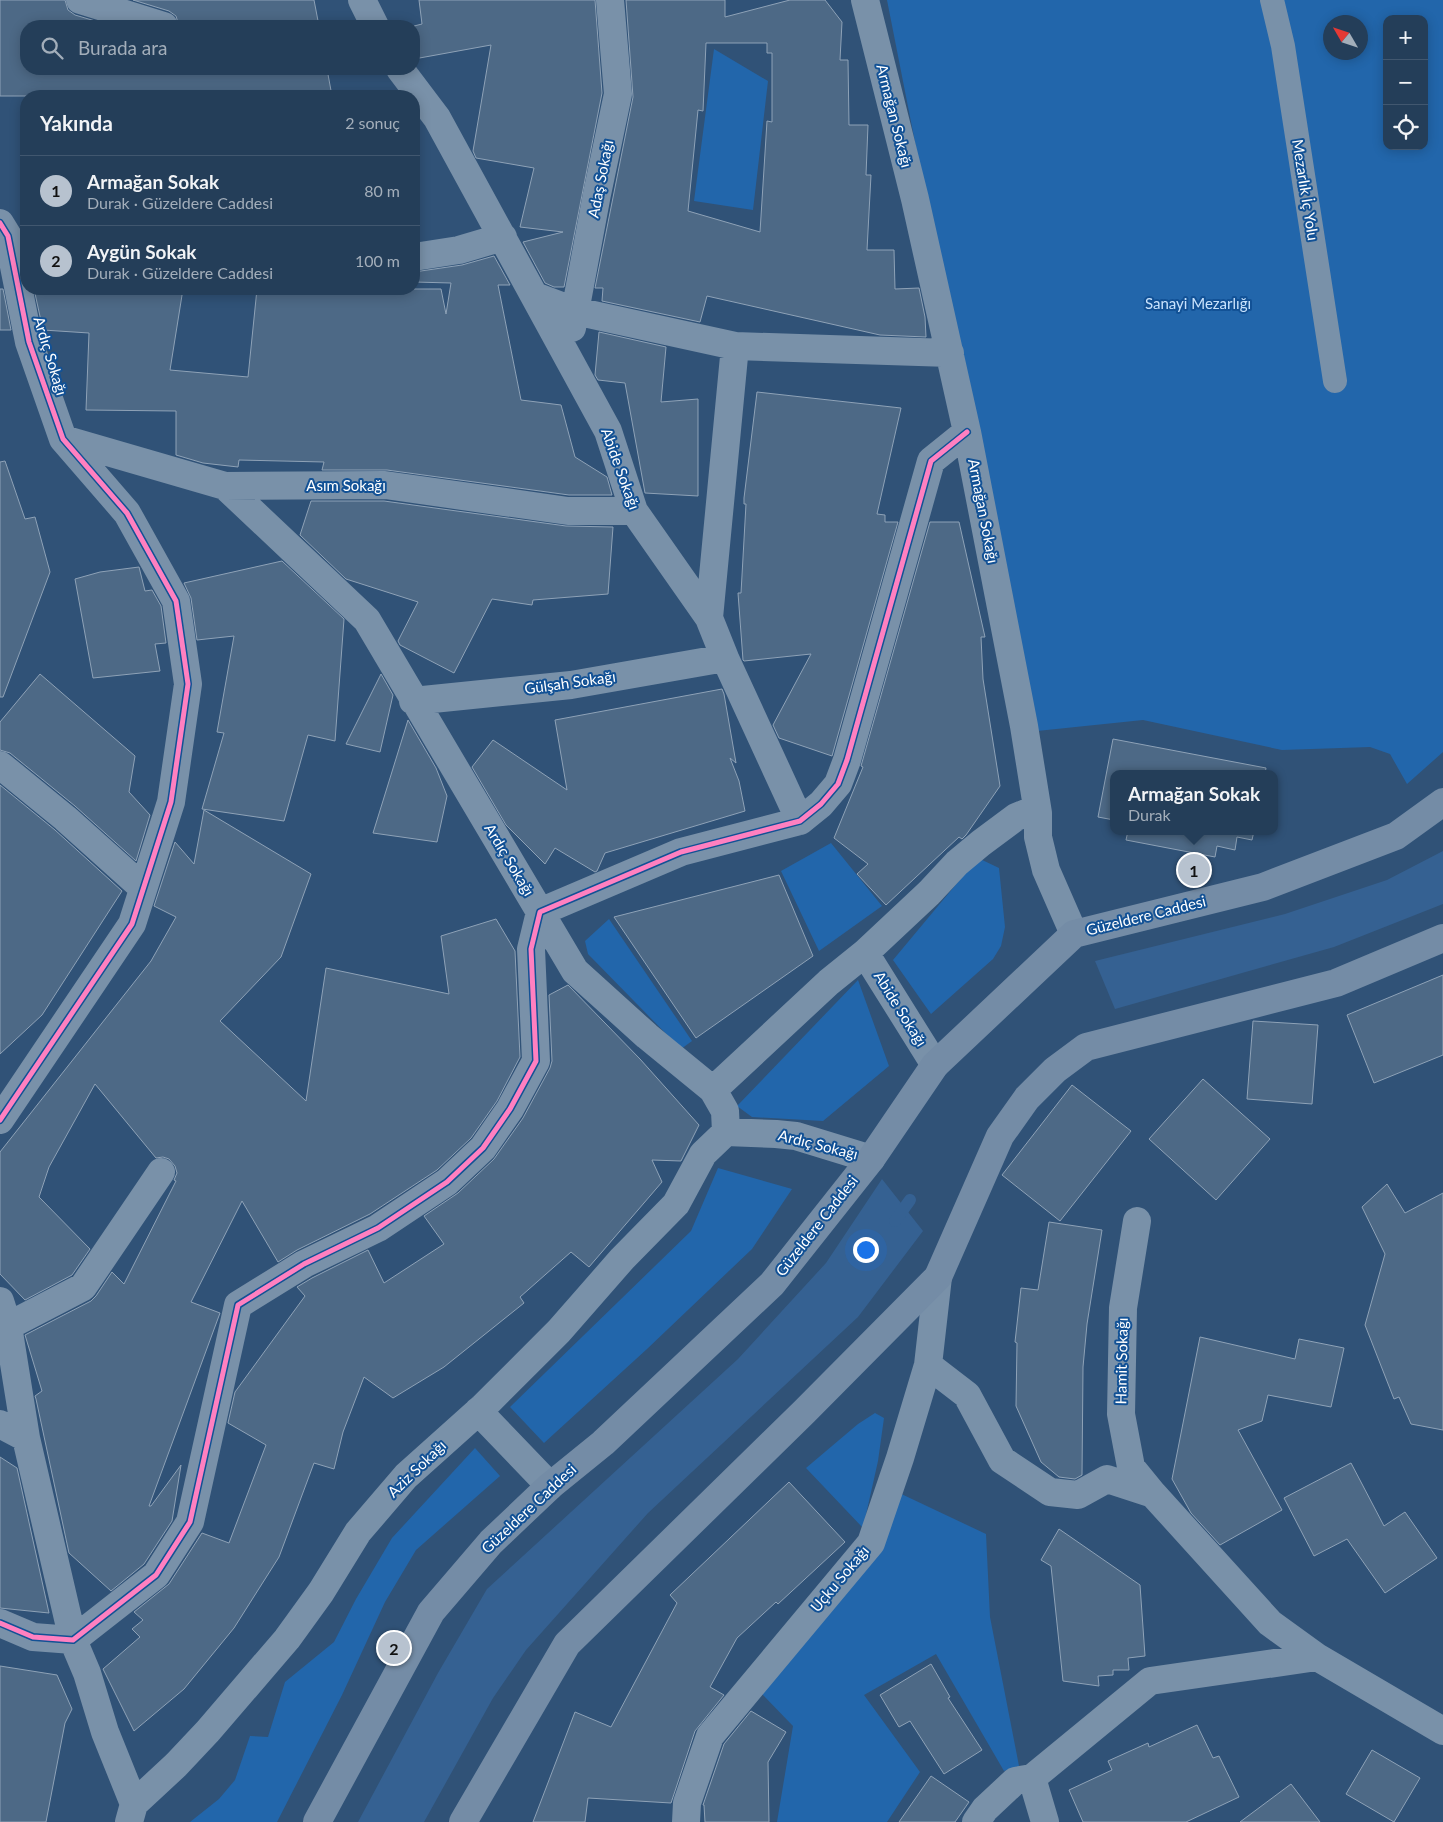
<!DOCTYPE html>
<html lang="tr">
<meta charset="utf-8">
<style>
:root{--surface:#243e59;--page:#304962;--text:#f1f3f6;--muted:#a3aeba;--line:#41576f;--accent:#b7c2cf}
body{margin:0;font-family:Lato,sans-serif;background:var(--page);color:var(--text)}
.controls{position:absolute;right:15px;top:15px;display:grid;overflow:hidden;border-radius:10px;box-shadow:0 2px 12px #0003}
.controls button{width:45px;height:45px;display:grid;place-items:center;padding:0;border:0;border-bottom:1px solid var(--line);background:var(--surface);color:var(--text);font:25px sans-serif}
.compass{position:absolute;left:1323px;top:15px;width:45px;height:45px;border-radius:50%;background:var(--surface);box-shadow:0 2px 12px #0003;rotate:309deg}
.you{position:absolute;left:865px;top:1249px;width:18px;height:18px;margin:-12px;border:4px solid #fff;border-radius:50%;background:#1a73e8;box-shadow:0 0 0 8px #1a73e833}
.badge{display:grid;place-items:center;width:32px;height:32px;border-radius:50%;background:var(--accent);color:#111;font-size:16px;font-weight:700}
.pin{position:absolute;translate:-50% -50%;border:2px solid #fff;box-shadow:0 1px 5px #0006}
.popup{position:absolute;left:1110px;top:770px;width:168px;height:65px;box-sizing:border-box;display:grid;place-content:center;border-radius:10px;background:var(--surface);filter:drop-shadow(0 1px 4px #0005);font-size:16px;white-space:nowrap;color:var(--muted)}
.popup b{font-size:19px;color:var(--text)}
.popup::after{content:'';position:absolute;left:50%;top:100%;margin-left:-10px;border:10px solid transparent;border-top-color:var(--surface)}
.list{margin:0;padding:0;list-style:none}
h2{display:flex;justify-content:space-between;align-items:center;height:65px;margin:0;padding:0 20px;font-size:21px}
h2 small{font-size:16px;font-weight:400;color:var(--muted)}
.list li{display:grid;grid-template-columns:32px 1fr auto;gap:15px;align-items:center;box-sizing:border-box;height:70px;padding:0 20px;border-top:1px solid var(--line)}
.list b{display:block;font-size:19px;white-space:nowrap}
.list p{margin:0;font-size:16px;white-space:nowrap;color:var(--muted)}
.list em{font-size:16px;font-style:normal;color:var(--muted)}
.icon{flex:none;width:28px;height:28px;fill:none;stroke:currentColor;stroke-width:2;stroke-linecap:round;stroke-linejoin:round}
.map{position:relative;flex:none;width:1443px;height:1822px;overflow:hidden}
.search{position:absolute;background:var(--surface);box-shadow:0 2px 12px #0003;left:20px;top:20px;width:400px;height:55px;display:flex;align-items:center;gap:12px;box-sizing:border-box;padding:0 18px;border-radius:20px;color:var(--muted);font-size:19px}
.panel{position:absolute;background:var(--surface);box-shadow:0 2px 12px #0003;left:20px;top:90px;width:400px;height:205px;border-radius:20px}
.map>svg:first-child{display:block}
.green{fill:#2266ab;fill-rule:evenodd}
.water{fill:#356192}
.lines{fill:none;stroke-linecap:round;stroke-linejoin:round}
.stream{stroke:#356192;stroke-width:12}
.building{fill:#4d6986;stroke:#8ea2b7;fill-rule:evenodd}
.service{stroke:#7991a9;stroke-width:24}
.minor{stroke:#7991a9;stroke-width:28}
.secondary{stroke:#748ca6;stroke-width:28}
.cycleway-casing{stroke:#125195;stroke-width:8}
.cycleway{stroke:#ff80c0;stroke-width:5}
.labels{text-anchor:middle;stroke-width:4;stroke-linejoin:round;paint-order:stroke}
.street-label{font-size:15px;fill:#fff;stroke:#125195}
.park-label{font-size:15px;fill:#c9e3fd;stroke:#125195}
</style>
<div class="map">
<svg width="1443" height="1822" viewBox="0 0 1443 1822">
<rect width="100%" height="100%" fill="#305277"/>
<path class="green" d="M887,0H1443V752L1407,784L1390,754L1370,747L1282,750L1143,720L1037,731L942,279ZM1387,19H1424V146H1387ZM1330,22H1360V52H1330Z
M714,49L768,81L753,210L694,201Z
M831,843L882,906L819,951L781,871Z
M978,858L999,868L1005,927L1001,946L993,959L931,1014L893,960Z
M609,919L692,1041L681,1049L588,954L585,941Z
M858,980L889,1066L823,1121L752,1117L737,1106Z
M718,1168L792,1189L752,1249L647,1349L544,1443L510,1407L691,1231Z
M875,1413L884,1418L878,1461L863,1528L806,1468L858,1424Z
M475,1448L500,1476L416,1550L385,1602L342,1695L277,1822H190L219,1799L235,1780L250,1736L268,1737L285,1682L334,1642L356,1599L392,1538Z
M895,1491L986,1534L990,1617L1019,1766L1004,1771L936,1654L864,1695L920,1772L887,1822H777L793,1726L762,1694Z"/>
<path class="water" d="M1443,851V904L1334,947L1115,1009L1095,961L1285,914L1387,880Z
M882,1179L923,1231L858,1317L648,1513L526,1650L493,1698L424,1822H358L438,1673L487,1589L738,1359L826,1263Z"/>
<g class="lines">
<path class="stream" d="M895,1221L910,1200"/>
</g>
<path class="building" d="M0,0H65L68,10L75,15L112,26H26V69H327L332,96H0Z
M133,0H314L319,26H179L176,16L169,11Z
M419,0H595L602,93L564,287H554L545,283L523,242L563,232L520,227L534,168L476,158L473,151L491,45L414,59V26L422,24Z
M626,0H725V17L790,0H825L842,22L840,60H848L849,125H868L866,175H871L867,250H894L895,289L919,288L925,317L926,337L880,335L707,296L700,322L602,301L603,288H595L633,97ZM706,43H767V53H772V122L767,121L760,232L688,211L698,110L703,111Z
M494,256L510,285H498L521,400L561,405L575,457L607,477L612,495H569L387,470H322L324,462L239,460L238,467L203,463L176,455V411L86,410L89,333L43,330L34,289H183L170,370L248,377L257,289H441L446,314L451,283L414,282V272L462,265Z
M0,289H3L11,330H0Z
M599,332L666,347L661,402L698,399V496L645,493L625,383L598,380L595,375Z
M757,392L901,408L877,514L885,515V522H898L832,756L779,738L773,725L811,654L744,661L743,660L738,593H741L746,504H744V498Z
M5,461L25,519L35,517L50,572L3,697H0V462Z
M311,501H384L566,526L613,527L608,594L533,600L532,605L492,599L454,673L400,645L398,641L418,602L346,579L300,535Z
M930,522H959L985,637H981L983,679L1000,786L966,835L962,839L959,837L886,905L857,874L868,864L834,838L863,767L861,766Z
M282,561L344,619L335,741L308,735L284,821L202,809L224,733L217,732L234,636L197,640L191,598L184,583Z
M139,567L145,591L152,590L161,606L166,643L155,644L160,671L93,678L75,579L100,572Z
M40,674L135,756L129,792L150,815L136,861L75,806L10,753L0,750V722Z
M381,674L393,695L380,752L346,744Z
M722,689L724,694L736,763L730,758L739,781L745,811L605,853L597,871L595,872L555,848L545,864L506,825L472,767L493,740L567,790L555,720Z
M408,720L436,768L447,796L437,842L373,833Z
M1113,739L1266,768L1265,774H1114V820L1098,817Z
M0,785L55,830L122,891L42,1015L0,1054Z
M204,810L311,874L281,957L220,1021L306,1101L326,968L449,994L441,936L496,919L515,951L520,1057L497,1101L471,1138L437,1170L370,1214L297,1250L278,1262L242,1201L191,1302L220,1313L149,1506H151L181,1465L172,1521L144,1564L111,1591L69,1553L36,1399L35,1396L42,1391L25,1335L91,1301L96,1296L112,1272L124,1284L176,1181L174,1180L177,1173L175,1166L169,1159L163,1157L156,1158L95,1084L49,1167L39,1197L90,1249L72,1275L25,1300L0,1274V1152L151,961L176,917L154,906L175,842L194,864Z
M1128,831H1254L1252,840L1237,837L1235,850L1217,846L1215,857L1126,840Z
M779,875L813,956L696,1038L614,917Z
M1443,975V1055L1374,1083L1347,1015Z
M568,985L640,1059L699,1125L681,1161L652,1160L662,1182L589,1267L571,1252L520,1297L524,1303L444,1367L393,1398L364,1377L343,1432L334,1469L314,1463L279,1557L234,1628L184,1689L134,1731L103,1669L140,1637L132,1629L143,1620L134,1612L169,1584L202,1533L229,1543L266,1445L228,1423L235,1392L305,1296L297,1287L312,1278L368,1250L384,1283L444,1244L424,1216L458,1193L494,1159L523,1118L550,1068L552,1061L549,995Z
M1253,1021L1318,1025L1312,1104L1247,1099Z
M1203,1079L1270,1139L1216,1200L1149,1139Z
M1072,1085L1131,1131L1060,1221L1002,1175Z
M1387,1184L1405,1213L1443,1193V1430L1411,1424L1399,1397L1394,1399L1365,1325L1385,1254L1362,1207Z
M1049,1222L1102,1230L1087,1324L1083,1367L1082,1475L1075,1479L1059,1477L1041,1462L1016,1406L1017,1343L1015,1342L1021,1288L1038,1290Z
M1200,1337L1295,1359L1299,1339L1344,1348L1331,1407L1268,1395L1262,1421L1238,1430L1282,1510L1220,1545L1191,1513L1172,1479Z
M0,1457L17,1468L49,1613L0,1608Z
M1351,1463L1384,1526L1405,1512L1437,1558L1385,1593L1347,1539L1314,1556L1284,1498Z
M789,1482L845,1542L778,1604L776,1602L737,1638L710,1687L724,1695L695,1731L671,1803L588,1798L585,1822H533L575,1712L611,1727L677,1603L670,1595Z
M1059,1529L1140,1585L1145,1656L1128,1658L1129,1670H1113V1675L1098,1676L1099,1686L1063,1681L1051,1566L1041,1560Z
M931,1664L950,1697L948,1698L982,1750L944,1774L910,1721L899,1727L880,1695Z
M0,1666L57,1675L72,1709L65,1723L46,1822H0Z
M751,1711L786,1732L768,1762L769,1822H705L704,1805H703L724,1744Z
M1197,1725L1213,1758L1219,1756L1239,1797L1186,1822H1083L1069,1790L1112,1770L1108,1761L1148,1743L1149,1747Z
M1372,1750L1420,1778L1394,1822L1346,1794Z
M931,1776L969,1802L955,1822H899Z
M1291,1784L1320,1822H1240Z"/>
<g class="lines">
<path class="service" d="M1272,0L1283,46L1335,381"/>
<path class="minor" d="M80,0L164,26
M362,0L375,26
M865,0L915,199L967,432L1024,726L1038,813V837L1046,870L1074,934
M400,69L437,118L608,431L634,511L709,618L725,658L800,821
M0,223L8,236L29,342L63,439L127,513L176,601L188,684L171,802L132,924L0,1120
M414,257L459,250L503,237
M535,296L575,311L735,346L950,353
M572,328L597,194L618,94L610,0
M63,439L225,486L385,485L568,511H634
M225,486L367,620L575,971L647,1036L713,1090L725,1111L726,1132
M709,618L735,346
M413,701L571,685L725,658
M0,765L65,818L143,888
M865,953L935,1065
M713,1090L829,982L865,953L929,893L957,863L981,843L1016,817L1026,813H1038
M726,1132L776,1134L796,1136L871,1159
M1137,1221L1123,1308L1121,1414L1131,1467L1153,1494
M0,1301L8,1326L26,1438L73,1640L87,1673L105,1732L134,1804
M8,1326L83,1287L161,1172
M928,1365L967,1395L1002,1460L1050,1492L1078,1495L1107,1479L1153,1494L1270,1623L1317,1657L1443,1731
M478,1411L550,1486
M0,1424L26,1438
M0,1623L33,1637L73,1640L156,1575L190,1522L238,1305L304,1264L378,1228L447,1182L483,1148L510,1109L536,1061L531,949L540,912L681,852L800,821L821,804L838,784L847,760L931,461L967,432
M1032,1778L1045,1822
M129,1822L134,1804L176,1765L208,1731L287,1639L321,1592L358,1532L406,1476L483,1407L559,1331L622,1259L676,1204L703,1154L726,1132
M686,1822L687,1803L710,1736L871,1543L900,1458L928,1365L938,1277
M976,1822L985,1809L1015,1781L1032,1778L1150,1681L1317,1657"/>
<path class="secondary" d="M317,1822L431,1612L491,1542L550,1486L603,1443L772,1284L871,1159L935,1065L1074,934L1263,887L1396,836L1443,802
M463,1822L567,1644L804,1412L938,1277L1000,1136L1027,1098L1055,1070L1086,1047L1336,983L1443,938"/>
<g class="cycleway-casing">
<path id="cycleway" d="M0,223L8,236L29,342L63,439L127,513L176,601L188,684L171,802L132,924L0,1120
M0,1623L33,1637L73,1640L156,1575L190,1522L238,1305L304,1264L378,1228L447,1182L483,1148L510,1109L536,1061L531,949L540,912L681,852L800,821L821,804L838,784L847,760L931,461L967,432"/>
</g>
<use href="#cycleway" class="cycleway"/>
</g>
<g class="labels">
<g class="street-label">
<text transform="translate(894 116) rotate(76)" y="5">Armağan Sokağı</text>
<text transform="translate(601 179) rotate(-79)" y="5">Adaş Sokağı</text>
<text transform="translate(1305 190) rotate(81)" y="5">Mezarlık İç Yolu</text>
<text transform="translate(50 356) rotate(73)" y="5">Ardıç Sokağı</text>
<text transform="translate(620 469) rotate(70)" y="5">Abide Sokağı</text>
<text x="346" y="491">Asım Sokağı</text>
<text transform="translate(983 511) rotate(79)" y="5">Armağan Sokağı</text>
<text transform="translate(570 683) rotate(-8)" y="5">Gülşah Sokağı</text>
<text transform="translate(509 860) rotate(59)" y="5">Ardıç Sokağı</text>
<text transform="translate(1146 916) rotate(-14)" y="5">Güzeldere Caddesi</text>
<text transform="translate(900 1009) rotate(58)" y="5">Abide Sokağı</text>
<text transform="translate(818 1145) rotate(14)" y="5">Ardıç Sokağı</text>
<text transform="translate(817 1226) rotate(-52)" y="5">Güzeldere Caddesi</text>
<text transform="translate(1122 1361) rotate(-89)" y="5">Hamit Sokağı</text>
<text transform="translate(417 1469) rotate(-44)" y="5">Aziz Sokağı</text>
<text transform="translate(529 1509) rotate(-43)" y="5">Güzeldere Caddesi</text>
<text transform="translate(840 1579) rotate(-50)" y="5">Uçku Sokağı</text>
</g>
<g class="park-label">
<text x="1198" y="309">Sanayi Mezarlığı</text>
</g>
</g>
</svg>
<div class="controls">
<button>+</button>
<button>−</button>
<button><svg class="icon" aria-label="locate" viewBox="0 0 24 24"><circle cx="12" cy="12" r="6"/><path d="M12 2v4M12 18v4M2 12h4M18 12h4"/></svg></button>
</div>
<svg class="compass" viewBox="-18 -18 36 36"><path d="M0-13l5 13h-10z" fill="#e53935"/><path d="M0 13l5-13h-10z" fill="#a3aeba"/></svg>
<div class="you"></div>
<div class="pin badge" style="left:1194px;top:870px">1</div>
<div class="popup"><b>Armağan Sokak</b>Durak</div>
<div class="pin badge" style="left:394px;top:1648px">2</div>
<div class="search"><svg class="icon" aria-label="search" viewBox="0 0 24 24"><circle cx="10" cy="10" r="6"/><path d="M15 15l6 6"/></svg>Burada ara</div>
<section class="panel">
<h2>Yakında<small>2 sonuç</small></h2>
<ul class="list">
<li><span class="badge">1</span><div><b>Armağan Sokak</b><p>Durak · Güzeldere Caddesi</p></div><em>80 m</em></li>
<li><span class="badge">2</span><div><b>Aygün Sokak</b><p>Durak · Güzeldere Caddesi</p></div><em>100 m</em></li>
</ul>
</section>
</div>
